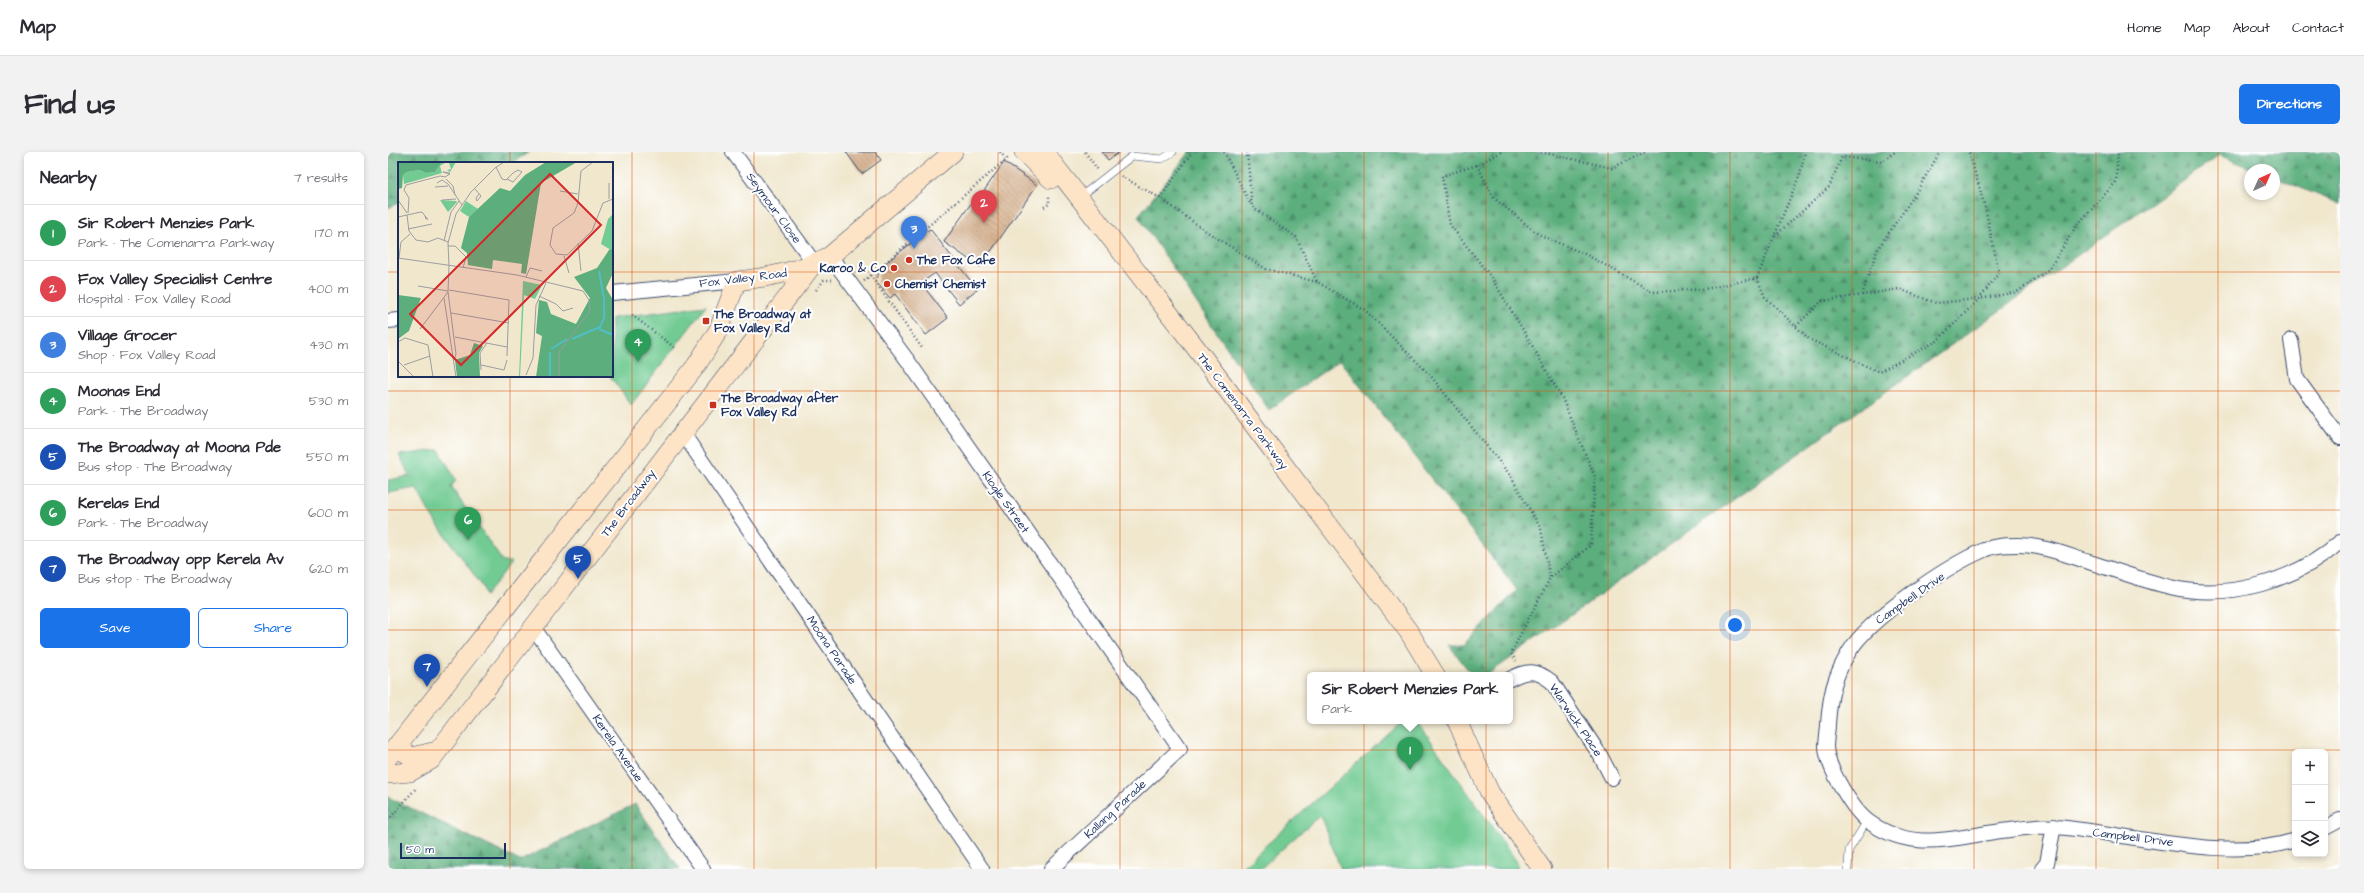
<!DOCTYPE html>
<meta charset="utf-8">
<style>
:root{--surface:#fff;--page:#f2f2f3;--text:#2b2b33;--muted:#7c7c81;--line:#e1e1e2;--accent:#1a73e8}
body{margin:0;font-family:"Architects Daughter",sans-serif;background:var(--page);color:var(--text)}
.controls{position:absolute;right:12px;bottom:12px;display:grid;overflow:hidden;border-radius:6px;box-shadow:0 2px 6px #0003}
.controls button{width:36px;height:36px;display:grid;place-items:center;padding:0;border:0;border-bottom:1px solid var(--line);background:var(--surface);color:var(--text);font:20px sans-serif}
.compass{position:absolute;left:1856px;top:12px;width:36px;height:36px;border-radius:50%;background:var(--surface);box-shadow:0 2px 6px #0003;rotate:45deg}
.scale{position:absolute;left:12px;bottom:10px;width:106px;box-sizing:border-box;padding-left:4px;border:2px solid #1b2f5e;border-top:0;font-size:11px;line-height:14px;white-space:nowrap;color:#1b2f5e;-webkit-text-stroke:3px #fff;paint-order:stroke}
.you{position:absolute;left:1347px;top:473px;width:14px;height:14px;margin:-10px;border:3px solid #fff;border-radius:50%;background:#1a73e8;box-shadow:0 0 0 6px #1a73e833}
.badge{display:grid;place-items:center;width:26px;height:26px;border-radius:50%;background:var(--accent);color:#fff;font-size:13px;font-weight:700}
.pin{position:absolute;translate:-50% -33px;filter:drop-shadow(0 1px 2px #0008)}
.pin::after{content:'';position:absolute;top:21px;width:14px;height:12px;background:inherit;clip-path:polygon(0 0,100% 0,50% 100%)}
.popup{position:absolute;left:919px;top:520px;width:206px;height:52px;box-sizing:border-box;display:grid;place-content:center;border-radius:6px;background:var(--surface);filter:drop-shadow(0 1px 3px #0005);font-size:13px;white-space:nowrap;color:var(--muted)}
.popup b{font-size:15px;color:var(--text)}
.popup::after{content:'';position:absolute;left:50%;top:100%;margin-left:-8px;border:8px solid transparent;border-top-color:var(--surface)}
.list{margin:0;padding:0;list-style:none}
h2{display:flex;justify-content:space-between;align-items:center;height:52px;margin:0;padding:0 16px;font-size:17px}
h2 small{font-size:13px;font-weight:400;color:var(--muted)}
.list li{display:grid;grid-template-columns:26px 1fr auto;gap:12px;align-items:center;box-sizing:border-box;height:56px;padding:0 16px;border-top:1px solid var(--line)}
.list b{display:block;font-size:15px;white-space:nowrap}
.list p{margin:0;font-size:13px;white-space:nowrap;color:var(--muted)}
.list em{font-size:13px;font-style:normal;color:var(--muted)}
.actions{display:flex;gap:8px;padding:12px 16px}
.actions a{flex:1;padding:9px 0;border:1px solid var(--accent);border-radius:6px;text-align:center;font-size:14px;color:var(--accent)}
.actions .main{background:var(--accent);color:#fff}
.icon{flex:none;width:22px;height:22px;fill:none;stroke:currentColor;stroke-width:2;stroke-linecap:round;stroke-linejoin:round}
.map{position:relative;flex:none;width:1952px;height:717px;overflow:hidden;border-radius:6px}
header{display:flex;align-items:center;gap:24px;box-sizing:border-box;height:56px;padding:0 20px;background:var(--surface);border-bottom:1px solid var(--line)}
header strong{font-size:19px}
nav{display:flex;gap:22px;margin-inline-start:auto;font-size:14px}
.intro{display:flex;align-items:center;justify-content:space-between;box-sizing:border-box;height:96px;padding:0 24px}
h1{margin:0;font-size:28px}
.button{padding:10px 18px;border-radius:6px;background:var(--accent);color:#fff;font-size:14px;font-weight:700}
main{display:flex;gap:24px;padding:0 24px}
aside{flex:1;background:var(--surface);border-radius:6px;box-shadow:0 2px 6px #0003}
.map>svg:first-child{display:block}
.forest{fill:url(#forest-firs);stroke:#3c6f6e}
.green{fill:#71cb93;stroke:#467d78}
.building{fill:url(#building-back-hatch)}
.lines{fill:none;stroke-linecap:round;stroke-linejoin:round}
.lane-casing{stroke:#3b4b6f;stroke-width:8}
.street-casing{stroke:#3b4b6f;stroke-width:16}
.secondary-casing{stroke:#3b4b6f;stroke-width:20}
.path{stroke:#3b4b6f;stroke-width:2.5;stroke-dasharray:1 3;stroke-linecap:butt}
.lane{stroke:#fff;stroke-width:7}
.street{stroke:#fff;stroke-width:14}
.secondary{stroke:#fee4c6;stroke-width:19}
.grid{fill:none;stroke:#de5710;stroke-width:1;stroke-opacity:0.55}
.poi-dot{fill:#c8321e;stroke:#fff;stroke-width:1.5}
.labels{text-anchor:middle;stroke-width:4;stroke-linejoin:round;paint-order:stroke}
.street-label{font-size:12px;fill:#1b2f5e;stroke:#fff}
.poi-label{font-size:12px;font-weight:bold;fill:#1b2f5e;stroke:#fff;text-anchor:start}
.inset-river{fill:none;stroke:#50bec7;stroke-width:2}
.inset-road{fill:none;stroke:#9b9da1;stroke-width:1}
.view{fill:#d62828;fill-opacity:0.15;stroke:#d62828;stroke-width:2}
.inset-edge{fill:none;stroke:#1b2f5e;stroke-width:2}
</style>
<header>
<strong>Map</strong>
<nav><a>Home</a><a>Map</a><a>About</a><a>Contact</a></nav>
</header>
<div class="intro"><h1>Find us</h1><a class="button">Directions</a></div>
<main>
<aside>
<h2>Nearby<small>7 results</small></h2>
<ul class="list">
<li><span class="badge" style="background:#2e9e5b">1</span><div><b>Sir Robert Menzies Park</b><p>Park · The Comenarra Parkway</p></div><em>170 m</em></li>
<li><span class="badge" style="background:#e0444e">2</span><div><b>Fox Valley Specialist Centre</b><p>Hospital · Fox Valley Road</p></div><em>400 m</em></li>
<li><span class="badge" style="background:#3f7fe0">3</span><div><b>Village Grocer</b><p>Shop · Fox Valley Road</p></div><em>430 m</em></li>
<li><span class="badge" style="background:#2e9e5b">4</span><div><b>Moonas End</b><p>Park · The Broadway</p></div><em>530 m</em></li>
<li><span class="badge" style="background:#1a4fb4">5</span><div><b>The Broadway at Moona Pde</b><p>Bus stop · The Broadway</p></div><em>550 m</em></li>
<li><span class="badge" style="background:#2e9e5b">6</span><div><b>Kerelas End</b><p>Park · The Broadway</p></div><em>600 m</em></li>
<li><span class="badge" style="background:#1a4fb4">7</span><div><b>The Broadway opp Kerela Av</b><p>Bus stop · The Broadway</p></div><em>620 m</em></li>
</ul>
<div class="actions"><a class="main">Save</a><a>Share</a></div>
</aside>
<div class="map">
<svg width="1952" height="717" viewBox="0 0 1952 717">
<defs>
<pattern id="forest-firs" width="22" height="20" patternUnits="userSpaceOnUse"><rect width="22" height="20" fill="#5caf7d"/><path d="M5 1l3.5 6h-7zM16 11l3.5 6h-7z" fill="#4b8f6a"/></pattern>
<pattern id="building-back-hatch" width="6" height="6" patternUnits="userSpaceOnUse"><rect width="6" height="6" fill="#d6b28f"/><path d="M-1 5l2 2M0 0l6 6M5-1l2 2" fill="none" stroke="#ad9178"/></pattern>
</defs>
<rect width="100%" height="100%" fill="#fff"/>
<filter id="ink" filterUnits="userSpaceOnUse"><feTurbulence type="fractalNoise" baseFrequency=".025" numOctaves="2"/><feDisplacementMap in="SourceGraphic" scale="8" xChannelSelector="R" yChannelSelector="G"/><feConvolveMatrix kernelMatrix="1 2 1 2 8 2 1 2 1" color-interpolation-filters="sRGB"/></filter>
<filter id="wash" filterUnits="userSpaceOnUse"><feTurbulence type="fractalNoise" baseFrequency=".012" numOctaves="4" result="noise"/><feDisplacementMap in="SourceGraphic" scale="16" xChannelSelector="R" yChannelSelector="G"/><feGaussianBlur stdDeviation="0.9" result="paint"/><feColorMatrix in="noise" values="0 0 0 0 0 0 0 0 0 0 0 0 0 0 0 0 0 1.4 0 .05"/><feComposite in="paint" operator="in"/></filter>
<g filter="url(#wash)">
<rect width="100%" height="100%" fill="#f0e7cd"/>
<path class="forest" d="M0,0H141L124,11H11V51L0,56Z
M802,0H1952V52L1886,25V18H1868L1831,3L1099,523H1084L1061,493H1076L1129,438L952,208L881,258L750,64Z
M0,645L132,709L247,652L292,717H0Z"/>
<path class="green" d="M318,154L243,253L222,224H224V166Z
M51,298L68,328L63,335L115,410H124L97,444L95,435L44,365L28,336L0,341V328L22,324L11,303Z
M1015,569H1029L1129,710V717H953L932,663L872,717H852Z"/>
<g id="blocks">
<path class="building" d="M458,0H487L493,8L474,22Z
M714,0H732L720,8Z
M616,10L649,33L592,115L556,90L584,50L587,52Z
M542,77L589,137L571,152L547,121L533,131L560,166L538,183L507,142L502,146L489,131L491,116Z"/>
</g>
</g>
<g filter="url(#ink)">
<use href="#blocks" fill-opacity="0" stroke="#3b4b6f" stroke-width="1"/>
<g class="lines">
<g class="lane-casing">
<path id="lane" d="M692,45L744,4L774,7L785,0
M1460,717L1461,698L1479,669"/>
</g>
<g class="street-casing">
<path id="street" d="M345,0L427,112
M442,104L520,209L792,597L663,717
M224,141L349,129
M0,169L11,168
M1903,188L1909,227L1952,286
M294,280L594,717
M145,475L315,717
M1122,527C1139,517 1149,518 1164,530L1212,603L1224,626
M1937,676L1952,668
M1907,688C1840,711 1740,681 1669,675C1654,673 1637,676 1622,678C1571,683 1528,703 1481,670C1465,659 1439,615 1438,595C1438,588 1440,579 1440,572C1442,543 1446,525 1461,500C1481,466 1559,414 1596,398C1604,394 1620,393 1630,393C1655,393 1681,404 1704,411C1730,419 1756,429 1782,435C1840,449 1908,429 1952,390
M1654,717L1659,711L1666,674"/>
</g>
<g class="secondary-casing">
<path id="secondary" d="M636,0L663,27
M656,0L808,196L1021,480L1047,523
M1069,569L1102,641L1154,717
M11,591L16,600L24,605L49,599
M0,605L308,214L330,179L349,129C383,125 412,119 442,104L565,0
M0,622L22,620L43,608L423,115"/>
</g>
<path class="path" d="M612,0L618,7
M697,0L710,18
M836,0L863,53
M859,0L864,55L908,85L929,130L977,158L1042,223L1122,323L1153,377L1162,426
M1113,0L1089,13L1054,24L1062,73L1103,125L1141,188L1174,246L1207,325L1203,393L1162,426L1123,501L1128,509
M1153,0L1224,16L1257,0
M1089,13L1106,46L1150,82L1199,103L1265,140L1317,137L1369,126L1377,145L1421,187L1491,220L1549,189L1591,147L1611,121L1598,59L1581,0
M733,24L772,46L818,79L878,117L929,130
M772,46L804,0
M656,55L661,52V43
M1387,84L1441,35L1454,5L1494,9L1507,0
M482,123L534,196
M1369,126L1412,22L1417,0
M476,129L621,5
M428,138L436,128H444
M1474,143L1489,98L1526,44L1552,0
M244,163L287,196
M1408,174L1434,149L1474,143L1511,137L1548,151L1591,147L1629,140L1661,117L1689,73L1728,30L1730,0
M0,668L29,635"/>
<use href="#lane" class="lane"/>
<use href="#street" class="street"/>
<use href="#secondary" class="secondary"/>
</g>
</g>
<path class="grid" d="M122,0V11M244,0V717M366,0V717M488,0V717M610,0V717M732,0V717M854,0V717M976,0V717M1098,0V717M1220,0V717M1342,0V717M1464,0V717M1586,0V717M1708,0V717M1830,0V717M0,120H11M224,120H1952M122,224V717M0,239H1952M0,358H1952M0,478H1952M0,598H1952"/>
<g class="poi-dot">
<circle cx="521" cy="108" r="4"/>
<circle cx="506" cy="116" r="4"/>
<circle cx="499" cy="132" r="4"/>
<rect x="314" y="165" width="8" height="8" rx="2"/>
<rect x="321" y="249" width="8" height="8" rx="2"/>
</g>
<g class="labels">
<g class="street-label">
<text transform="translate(386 56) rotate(54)" y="4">Seymour Close</text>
<text transform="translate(355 126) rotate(-7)" y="4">Fox Valley Road</text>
<text transform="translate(855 259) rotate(53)" y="4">The Comenarra Parkway</text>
<text transform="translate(618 350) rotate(55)" y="4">Kiogle Street</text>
<text transform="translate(240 351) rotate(-53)" y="4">The Broadway</text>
<text transform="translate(1522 446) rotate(-35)" y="4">Campbell Drive</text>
<text transform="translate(444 498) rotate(56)" y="4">Moona Parade</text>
<text transform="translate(1188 568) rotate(56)" y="4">Warwick Place</text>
<text transform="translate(230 596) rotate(55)" y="4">Kerela Avenue</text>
<text transform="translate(727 657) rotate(-43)" y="4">Kallang Parade</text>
<text transform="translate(1745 685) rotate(7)" y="4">Campbell Drive</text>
</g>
<g class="poi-label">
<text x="529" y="112">The Fox Cafe</text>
<text x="498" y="120" text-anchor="end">Karoo &amp; Co</text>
<text x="507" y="136">Chemist Chemist</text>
<text x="326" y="166">The Broadway at<tspan x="326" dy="14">Fox Valley Rd</tspan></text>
<text x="333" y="250">The Broadway after<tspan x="333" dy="14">Fox Valley Rd</tspan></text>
</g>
</g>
<g transform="translate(10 10)">
<rect width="215" height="215" fill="#f0e7cd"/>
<path d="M44,0H58L52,10L49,8L53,7L51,1H47L42,4L44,11L6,22L5,13L9,10L21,8L30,11L37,10ZM42,38L58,39L59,40L50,50ZM68,39L80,47L71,55L62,49Z" fill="#71cb93"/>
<path d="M0,0H44L37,10L29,11L21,8L9,10L5,13L4,26L0,27ZM148,0H179L143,21L128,112L123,111L124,102L95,98L94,107L70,103L69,91L63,86L71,55L102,26L112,29L127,13ZM215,82V111L208,126L215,138V215H138L144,174L138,171L141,138L149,140L153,152L178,162L192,136L176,115L199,106ZM0,133L23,136L11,169L0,177ZM76,181L85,184L81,191L82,215H59L57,198L72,193Z" fill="#5caf7d"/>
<path d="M214,53L215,85L213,88L203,82L210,57ZM125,119L144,123L137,137L126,133L122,215H121Z" fill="#71cb93"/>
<path class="inset-river" d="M201,167L215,173M174,177L202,165L206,156V137L201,109M153,187L169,177M152,190V215"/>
<path class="inset-road" d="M195,0L183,9L180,41L176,51L155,66L152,83L158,92L169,93L194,69L205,41L215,37M98,5L104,17L108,18L115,11L120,8L124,10L115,20L109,17M47,15L52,12L45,10L52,11M48,17L55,24L57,33M39,21L44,18L50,22L64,43M211,21V37M37,25L50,24M77,27L83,34L79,39L78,36L81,32M162,29L180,32M0,38L9,51M44,38L58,37M10,51L11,36L6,28L8,23L42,14L47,15M9,53L23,50L25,51L27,54L30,57H28L27,54M0,55L9,53L11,69L18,78L30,80L40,76L50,80M10,67L34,62M46,79L53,50L61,39M180,81L183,109M50,84H57L68,95L65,106M166,94L171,111M0,96L119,113L185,129L191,138L192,149L161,190V215M1,96L3,80L12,72M51,104L50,81L58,52L73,30L97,6L106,0M128,115L132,106L144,109M20,124L50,129M51,128L111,138L109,194M50,130L58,192L56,198M141,134L158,142L165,149L175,146M46,136L58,215M53,151L111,161M22,167L50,130L51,104M57,175L109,185M0,180L7,176L30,183L35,215M0,199L16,215M6,203L32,194M83,203L106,208L109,198M83,208L82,191L89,181M128,213L135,196L138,143L148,121"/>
<path class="view" d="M152,12L203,63L63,203L12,152Z"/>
<rect width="215" height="215" class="inset-edge"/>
</g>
</svg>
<div class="controls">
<button>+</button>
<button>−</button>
<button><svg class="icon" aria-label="layers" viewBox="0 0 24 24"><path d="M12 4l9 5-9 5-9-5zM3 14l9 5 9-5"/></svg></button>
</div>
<svg class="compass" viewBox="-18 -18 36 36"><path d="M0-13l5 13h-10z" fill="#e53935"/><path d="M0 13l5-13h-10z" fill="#7c7c81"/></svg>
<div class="scale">50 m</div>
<div class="you"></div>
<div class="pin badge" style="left:1022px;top:618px;background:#2e9e5b">1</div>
<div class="popup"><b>Sir Robert Menzies Park</b>Park</div>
<div class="pin badge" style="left:596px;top:71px;background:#e0444e">2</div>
<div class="pin badge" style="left:526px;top:97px;background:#3f7fe0">3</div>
<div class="pin badge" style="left:250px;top:210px;background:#2e9e5b">4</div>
<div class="pin badge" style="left:190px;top:427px;background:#1a4fb4">5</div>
<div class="pin badge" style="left:80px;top:388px;background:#2e9e5b">6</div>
<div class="pin badge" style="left:39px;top:535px;background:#1a4fb4">7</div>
</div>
</main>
